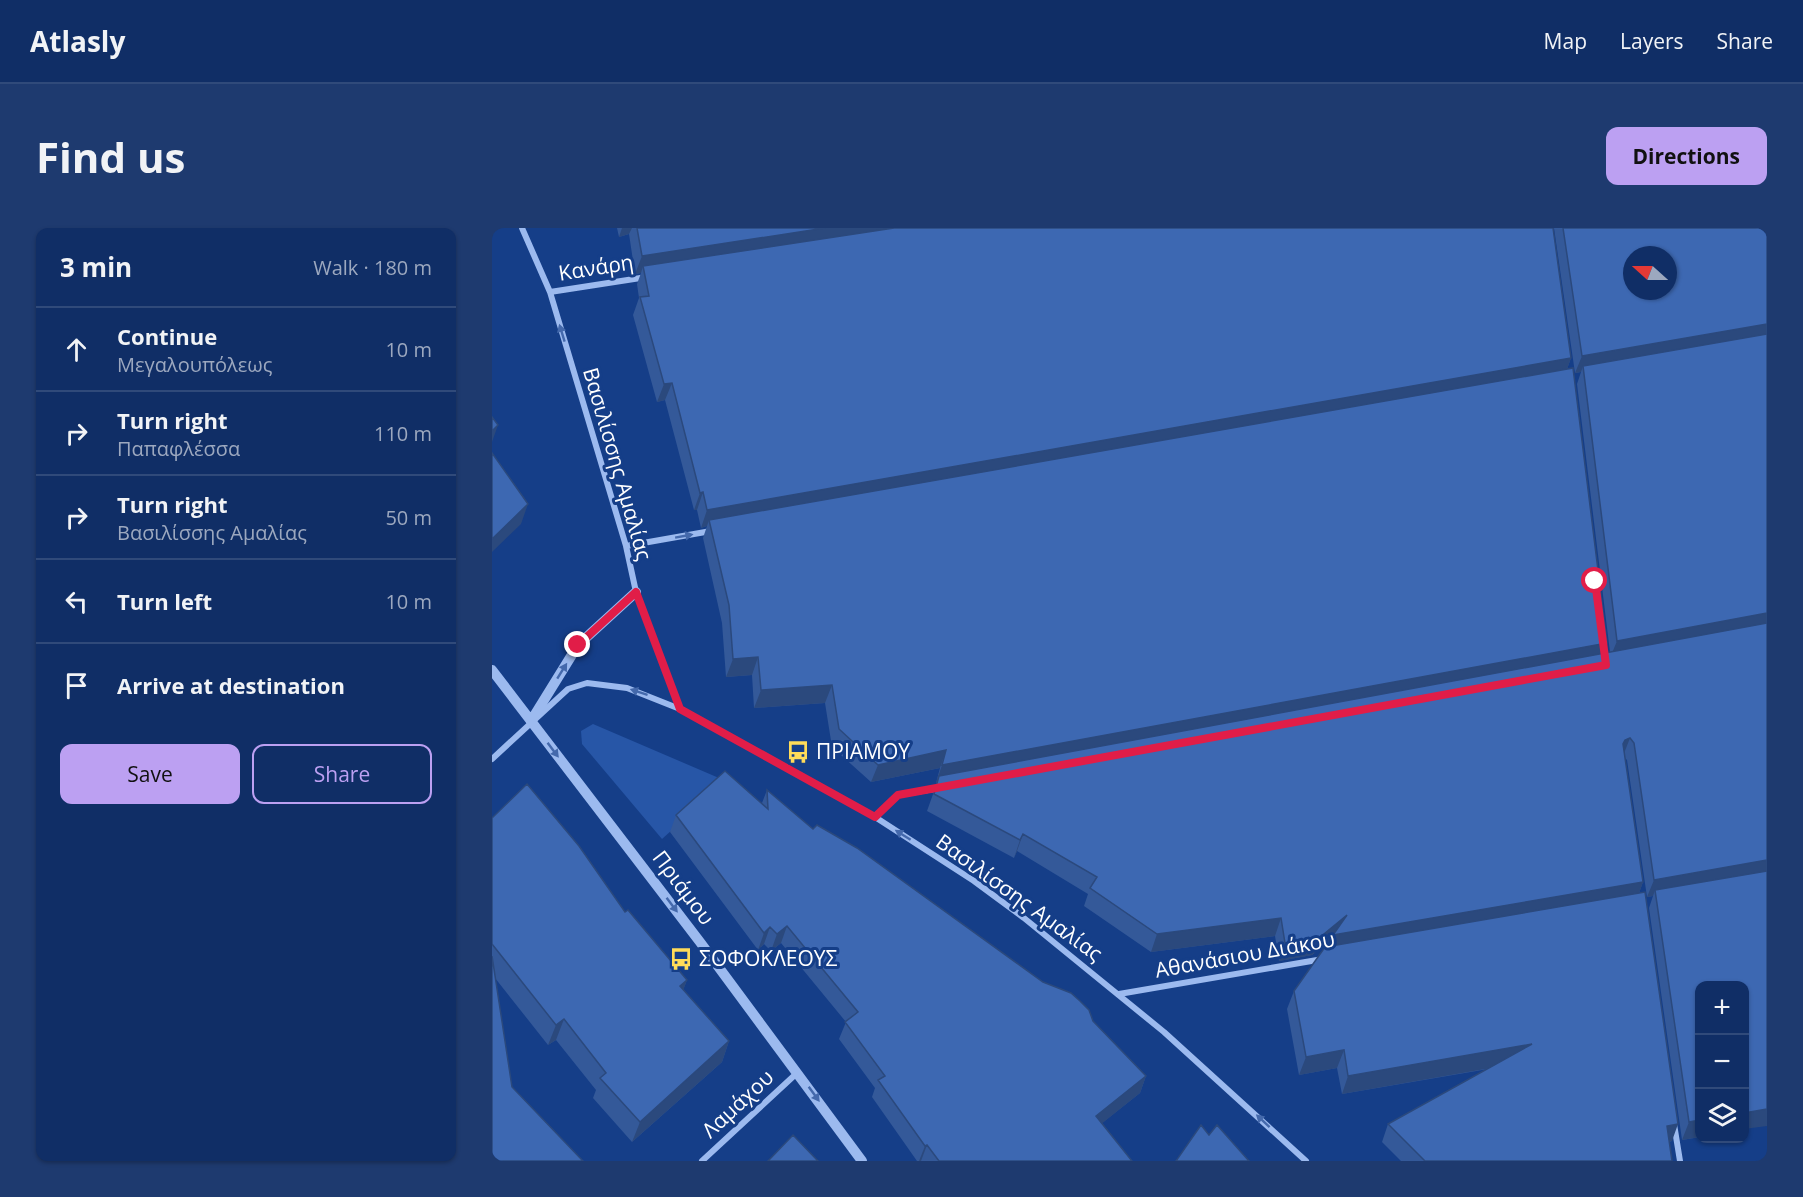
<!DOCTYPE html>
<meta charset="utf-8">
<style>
:root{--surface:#102e66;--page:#1e3a6f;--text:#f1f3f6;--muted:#9ca8bf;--line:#304a7a;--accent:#bca0f2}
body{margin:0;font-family:"Open Sans",sans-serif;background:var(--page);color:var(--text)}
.controls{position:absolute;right:18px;bottom:18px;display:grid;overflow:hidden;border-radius:12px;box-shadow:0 2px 4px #0004}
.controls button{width:54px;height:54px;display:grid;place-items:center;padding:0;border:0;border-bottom:2px solid var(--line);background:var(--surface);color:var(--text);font:30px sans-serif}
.compass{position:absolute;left:1131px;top:18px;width:54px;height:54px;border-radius:50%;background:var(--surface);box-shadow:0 2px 4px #0004;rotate:291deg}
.stop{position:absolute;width:18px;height:18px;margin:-14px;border:4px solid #e11d48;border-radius:50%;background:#fff}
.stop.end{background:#e11d48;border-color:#fff;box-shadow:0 2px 6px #0008}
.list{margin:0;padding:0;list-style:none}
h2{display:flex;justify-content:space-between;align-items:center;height:78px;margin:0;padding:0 24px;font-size:26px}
h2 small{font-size:20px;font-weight:400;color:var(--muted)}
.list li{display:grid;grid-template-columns:39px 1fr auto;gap:18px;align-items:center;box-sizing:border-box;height:84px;padding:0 24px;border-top:2px solid var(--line)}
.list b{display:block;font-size:22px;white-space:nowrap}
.list p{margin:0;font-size:20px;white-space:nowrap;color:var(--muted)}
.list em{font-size:20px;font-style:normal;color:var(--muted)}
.actions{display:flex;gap:12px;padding:18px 24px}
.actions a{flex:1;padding:14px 0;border:2px solid var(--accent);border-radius:12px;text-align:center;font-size:21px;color:var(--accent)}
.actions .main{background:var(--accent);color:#111}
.icon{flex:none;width:33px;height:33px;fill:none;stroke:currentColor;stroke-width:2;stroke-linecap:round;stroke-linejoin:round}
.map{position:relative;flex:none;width:1275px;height:933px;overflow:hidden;border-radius:12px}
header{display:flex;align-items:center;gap:36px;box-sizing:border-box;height:84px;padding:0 30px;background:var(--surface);border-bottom:2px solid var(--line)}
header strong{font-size:28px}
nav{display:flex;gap:33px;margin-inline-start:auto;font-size:21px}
.intro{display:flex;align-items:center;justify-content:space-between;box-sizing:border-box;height:144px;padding:0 36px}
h1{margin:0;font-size:42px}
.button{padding:15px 27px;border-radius:12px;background:var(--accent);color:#111;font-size:21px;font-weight:700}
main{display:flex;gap:36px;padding:0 36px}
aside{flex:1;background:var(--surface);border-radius:12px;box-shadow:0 2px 4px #0004}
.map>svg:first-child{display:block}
.green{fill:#2756a7}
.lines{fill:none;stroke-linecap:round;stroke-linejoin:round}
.minor{stroke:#9cbaef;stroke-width:6}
.tertiary{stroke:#9cbaef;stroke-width:10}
.wall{fill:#345999}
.shaded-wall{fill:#2b497d}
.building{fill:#3d68b2;stroke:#2b497d;stroke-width:1.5;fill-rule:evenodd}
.oneway{fill:#4469ac}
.route{stroke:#e11d48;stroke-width:8}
.labels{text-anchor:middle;stroke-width:6;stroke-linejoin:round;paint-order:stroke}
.street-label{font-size:21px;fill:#fff;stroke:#153e88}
.poi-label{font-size:21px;fill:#fff;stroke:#153e88;text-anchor:start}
</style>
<header>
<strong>Atlasly</strong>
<nav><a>Map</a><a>Layers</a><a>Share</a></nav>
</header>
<div class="intro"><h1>Find us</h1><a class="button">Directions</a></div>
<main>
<aside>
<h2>3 min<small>Walk · 180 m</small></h2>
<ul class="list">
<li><svg class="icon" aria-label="ahead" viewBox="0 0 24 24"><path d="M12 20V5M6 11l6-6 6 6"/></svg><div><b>Continue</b><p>Μεγαλουπόλεως</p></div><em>10 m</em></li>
<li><svg class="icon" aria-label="right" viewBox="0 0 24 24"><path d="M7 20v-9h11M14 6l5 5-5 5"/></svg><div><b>Turn right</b><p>Παπαφλέσσα</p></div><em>110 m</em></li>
<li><svg class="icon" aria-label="right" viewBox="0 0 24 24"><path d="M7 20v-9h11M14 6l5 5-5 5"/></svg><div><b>Turn right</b><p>Βασιλίσσης Αμαλίας</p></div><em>50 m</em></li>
<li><svg class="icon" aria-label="left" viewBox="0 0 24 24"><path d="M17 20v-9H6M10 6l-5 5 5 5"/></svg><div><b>Turn left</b></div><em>10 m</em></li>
<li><svg class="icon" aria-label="arrive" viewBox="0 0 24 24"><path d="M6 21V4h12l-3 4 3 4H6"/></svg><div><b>Arrive at destination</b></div></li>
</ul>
<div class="actions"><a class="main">Save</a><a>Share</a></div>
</aside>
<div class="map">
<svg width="1275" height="933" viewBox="0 0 1275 933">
<rect width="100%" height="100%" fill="#153e88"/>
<path class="green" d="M101,496L234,553L170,611L90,516L89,503Z"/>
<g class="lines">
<path class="minor" d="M30,0L58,64L134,318L144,364L188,481
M58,64L155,49
M134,318L219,303
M0,531L76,461L95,455L135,460L188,481L383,589L482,653L532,690L672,804L814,933
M383,589L406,567L448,560
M627,766L831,731
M1182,896L1188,933
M210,933L305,845"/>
<path class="tertiary" d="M0,442L208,714L370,933
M39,493L86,417L144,364"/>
</g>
<path class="wall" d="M125,0H1061L1079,130L1075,141L1115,415L1111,426L1118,424L1085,156L1089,144L1083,145L1062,0H1275L1208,758V909L1190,912L1157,680L1161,668L1155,669L1135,532L1133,530L1151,654L1147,665L1180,913L1177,914L1180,933H909L890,914L896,896L996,841L850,866L845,840L807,847L795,781L802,763L837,718L839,712L820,727L787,733L783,708L659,724L592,678L596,666L525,623L522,630L435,583L445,555H444L448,540L379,554L340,519L333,475L262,480L260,447L234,449L230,395L211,310L215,298L209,300L205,282H202L173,172L165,174L141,87L147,70L145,56L149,45L143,46L137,6L127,9Z
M275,562L321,601L601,793L654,848L648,865L610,895L640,933H425L380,869L383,860L347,811L354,794L289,715L279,723L272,716L266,722L178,604L184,587L270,575Z
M0,590L133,684L195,752L191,762L237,813L230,834L140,914L101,870L104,862L64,812L56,817L3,750L0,933Z"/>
<path class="shaded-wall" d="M130,0H140L137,6L127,9Z
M333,0H441L151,38L149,45L143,46L150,28Z
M1275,96V113L1091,138L1089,144L1083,145L1090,128Z
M1079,130L1073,147L217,292L215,298L209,300L215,282Z
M180,155L173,172L165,174L172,156Z
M6,197L0,214V203Z
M211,264L205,282H202L208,265Z
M36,276L29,296L0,324V311Z
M1275,385V399L1118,430L1125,413Z
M1115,415L1108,432L444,555L450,537Z
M266,429L260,447L234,449L241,431Z
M340,457L333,475L262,480L269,462Z
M1138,510L1131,528L1126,529L1133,512Z
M454,522L448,540L379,554L386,537Z
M531,606L525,623L522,630L528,612Z
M1275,632V646L1163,662L1161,668L1155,669L1162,652Z
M1151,654L1145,671L835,725L839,712L820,727L787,733L793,715L855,687Z
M789,690L783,708L659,724L665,706Z
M295,698L289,715L279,723L285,706Z
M278,699L272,716L266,722L272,705Z
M195,752L187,773L188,758Z
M72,791L64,812L56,817L64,797Z
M237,813L230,834L140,914L148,894Z
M1040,816L1033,834L850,866L856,848Z
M852,822L845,840L807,847L814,829Z
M654,848L648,865L598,905L604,888Z
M1275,881V898L1252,901V885Z
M1208,892V909L1190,912L1197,894Z
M1186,896L1180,913L1168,915L1175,898Z
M435,917L429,933H427L433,918Z"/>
<path class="building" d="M145,0H333L150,28Z
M402,0H1061L1079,130L215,282L211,264L208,265L180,155L172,156L148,69L157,68L151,38Z
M1071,0H1275V96L1090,128ZM1140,27H1176V63H1140Z
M1275,106V385L1125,413L1091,138Z
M1081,140L1115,415L450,537L454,522L386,537L347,501L340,457L269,462L266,429L241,431L237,377L217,292Z
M0,189L6,197L0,203Z
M0,225L36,276L0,311Z
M1275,395V632L1162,652L1142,515L1138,510L1133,512L1131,516L1151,654L841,707L855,687L827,710L793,715L789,690L665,706L598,660L605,649L531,606L528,612L442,566L447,548Z
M233,543L276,581L275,562L321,601L325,597L365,620L551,754L579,765L588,773L597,782L601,793L654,848L604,888L640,933H447L435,917L433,918L386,852L393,848L353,794L366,784L295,698L285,706L278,699L272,705L184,587Z
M35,556L87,618L133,684L136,682L195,752L188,758L237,813L148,894L108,850L114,845L72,791L64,797L0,716V590Z
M1275,643V881L1252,885V758H1208V892L1197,894L1163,662Z
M1153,664L1186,896L1175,898L1180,933H933L896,896L1040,816L856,848L852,822L814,829L802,763L833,719Z
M0,728L20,859L91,933H0Z
M709,897L717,907L725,897L757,933H684Z
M301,907L326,933H276Z"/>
<defs><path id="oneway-solid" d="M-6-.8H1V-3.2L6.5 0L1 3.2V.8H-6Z" transform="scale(1.5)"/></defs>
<g class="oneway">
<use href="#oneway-solid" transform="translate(70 105) rotate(-107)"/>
<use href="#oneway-solid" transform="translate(192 308) rotate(-10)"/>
<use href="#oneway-solid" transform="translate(70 443) rotate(-58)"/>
<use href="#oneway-solid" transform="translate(147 464) rotate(-162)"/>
<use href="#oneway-solid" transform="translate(61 522) rotate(53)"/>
<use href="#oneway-solid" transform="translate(411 607) rotate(-148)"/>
<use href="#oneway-solid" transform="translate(180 677) rotate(53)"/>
<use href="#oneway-solid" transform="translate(322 866) rotate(54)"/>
<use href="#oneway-solid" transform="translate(771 893) rotate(-137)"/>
</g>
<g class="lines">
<path class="route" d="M86,417L144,364L188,481L383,589L406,567L1114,437L1103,353"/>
</g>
<defs>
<g id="bus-bare" transform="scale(1.8)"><path d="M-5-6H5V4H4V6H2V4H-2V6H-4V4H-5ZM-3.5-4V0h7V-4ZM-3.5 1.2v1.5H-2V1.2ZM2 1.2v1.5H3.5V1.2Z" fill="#ffdc59" stroke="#153e88" stroke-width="2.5" paint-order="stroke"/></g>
</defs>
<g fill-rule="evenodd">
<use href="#bus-bare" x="306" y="524"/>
<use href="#bus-bare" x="189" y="731"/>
</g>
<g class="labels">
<g class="street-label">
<text transform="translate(104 40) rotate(-9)" y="7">Κανάρη</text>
<text transform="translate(125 236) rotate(74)" y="7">Βασιλίσσης Αμαλίας</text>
<text transform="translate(191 660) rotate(53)" y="7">Πριάμου</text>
<text transform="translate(527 670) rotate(36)" y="7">Βασιλίσσης Αμαλίας</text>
<text transform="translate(753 727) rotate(-10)" y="7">Αθανάσιου Διάκου</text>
<text transform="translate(246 876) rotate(-43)" y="7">Λαμάχου</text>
</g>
<g class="poi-label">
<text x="324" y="531">ΠΡΙΑΜΟΥ</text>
<text x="207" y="738">ΣΟΦΟΚΛΕΟΥΣ</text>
</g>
</g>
</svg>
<div class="controls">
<button>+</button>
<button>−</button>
<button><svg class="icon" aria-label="layers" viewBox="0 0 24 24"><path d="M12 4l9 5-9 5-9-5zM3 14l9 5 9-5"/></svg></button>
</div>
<svg class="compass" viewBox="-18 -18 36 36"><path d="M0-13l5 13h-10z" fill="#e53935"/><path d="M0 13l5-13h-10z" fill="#9ca8bf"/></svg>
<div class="stop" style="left:1103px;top:353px"></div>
<div class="stop end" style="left:86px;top:417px"></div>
</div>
</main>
